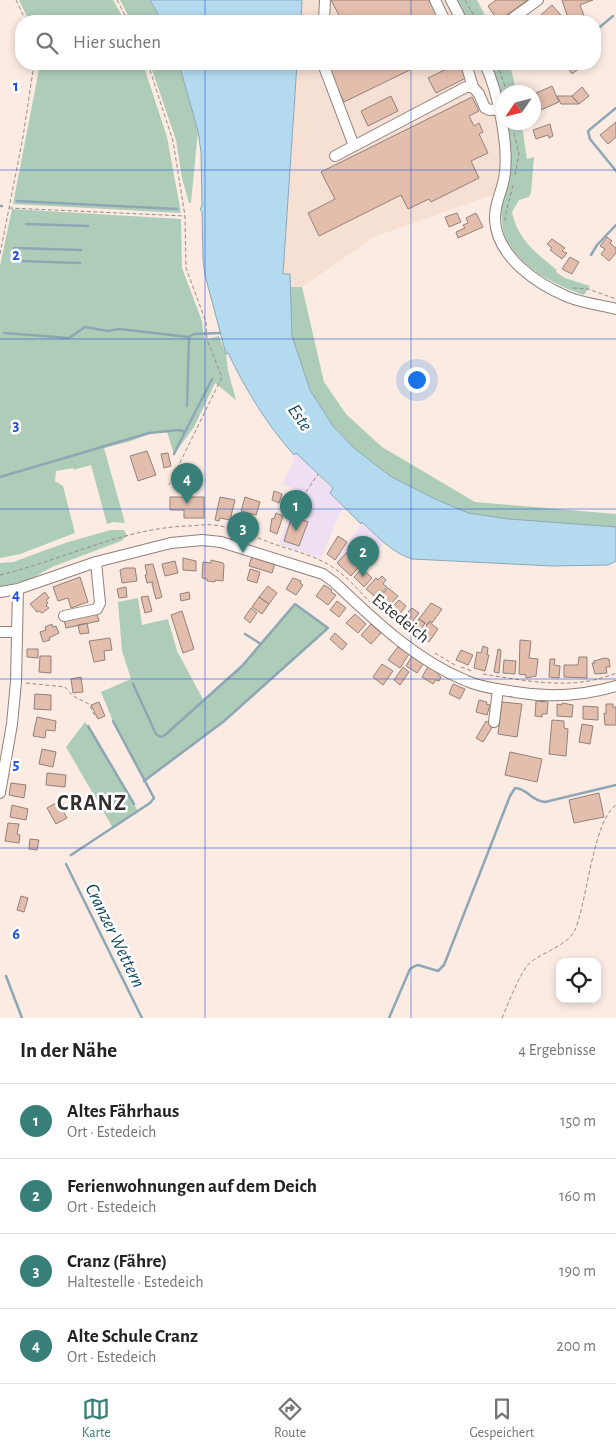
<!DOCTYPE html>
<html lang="de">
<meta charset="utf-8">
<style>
:root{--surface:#fff;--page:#f6f6f6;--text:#222;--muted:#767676;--line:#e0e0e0;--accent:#387f78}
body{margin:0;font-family:"Alegreya Sans",sans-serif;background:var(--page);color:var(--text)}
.controls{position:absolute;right:15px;bottom:15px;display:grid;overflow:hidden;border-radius:10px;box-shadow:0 2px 8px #0003}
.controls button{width:45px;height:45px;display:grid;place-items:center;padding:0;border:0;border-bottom:1px solid var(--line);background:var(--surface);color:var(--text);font:25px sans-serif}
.compass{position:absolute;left:496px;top:85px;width:45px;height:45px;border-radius:50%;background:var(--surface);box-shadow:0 2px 8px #0003;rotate:235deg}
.you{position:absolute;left:416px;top:379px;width:18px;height:18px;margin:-12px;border:4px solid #fff;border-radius:50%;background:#1a73e8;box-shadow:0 0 0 8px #1a73e833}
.badge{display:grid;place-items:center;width:32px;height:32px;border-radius:50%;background:var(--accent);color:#fff;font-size:16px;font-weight:700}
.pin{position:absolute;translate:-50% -41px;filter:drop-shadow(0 1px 2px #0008)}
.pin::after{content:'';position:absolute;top:26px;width:18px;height:15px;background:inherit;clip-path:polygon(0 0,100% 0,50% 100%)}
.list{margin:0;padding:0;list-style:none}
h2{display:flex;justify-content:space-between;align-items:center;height:65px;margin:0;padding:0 20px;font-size:21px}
h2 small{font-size:16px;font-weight:400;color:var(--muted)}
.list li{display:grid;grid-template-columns:32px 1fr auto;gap:15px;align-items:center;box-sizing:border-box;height:75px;padding:0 20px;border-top:1px solid var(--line)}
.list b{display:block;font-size:19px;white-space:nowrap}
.list p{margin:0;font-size:16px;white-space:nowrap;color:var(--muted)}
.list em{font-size:16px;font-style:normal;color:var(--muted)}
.icon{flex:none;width:28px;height:28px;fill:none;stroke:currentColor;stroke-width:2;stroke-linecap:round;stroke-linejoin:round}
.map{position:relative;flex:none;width:616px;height:1018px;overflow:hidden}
.search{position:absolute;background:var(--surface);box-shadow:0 2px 8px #0003;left:15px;right:15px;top:15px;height:55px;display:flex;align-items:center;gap:12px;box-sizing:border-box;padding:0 18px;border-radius:20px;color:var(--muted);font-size:19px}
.sheet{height:365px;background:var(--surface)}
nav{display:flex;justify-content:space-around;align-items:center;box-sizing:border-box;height:70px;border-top:1px solid var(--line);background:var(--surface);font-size:14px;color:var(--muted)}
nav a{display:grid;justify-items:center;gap:2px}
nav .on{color:var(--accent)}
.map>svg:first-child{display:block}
.commercial{fill:#eedff2}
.built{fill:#f6dfd3}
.green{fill:#adcdb9}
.water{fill:#b3daef;stroke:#8ea7b5}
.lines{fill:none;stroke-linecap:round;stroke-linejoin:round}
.stream{stroke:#8ea7b5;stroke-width:2.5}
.building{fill:#e4bead;stroke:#91827b}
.minor-casing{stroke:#90827b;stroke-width:12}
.path{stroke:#968b86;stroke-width:1;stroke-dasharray:4 2.5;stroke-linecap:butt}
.minor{stroke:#fff;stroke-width:10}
.grid{fill:none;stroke:#1d4ed8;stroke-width:1;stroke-opacity:0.55}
.labels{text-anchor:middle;stroke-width:5;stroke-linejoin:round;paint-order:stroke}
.street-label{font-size:18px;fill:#36302d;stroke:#fff}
.water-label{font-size:19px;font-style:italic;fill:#13465c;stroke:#fff}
.district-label{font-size:22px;font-weight:bold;letter-spacing:1px;fill:#36302d;stroke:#fff}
.grid-label{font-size:16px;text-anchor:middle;font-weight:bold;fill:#1d4ed8;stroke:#fff;stroke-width:5;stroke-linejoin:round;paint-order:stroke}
</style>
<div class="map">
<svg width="616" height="1018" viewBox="0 0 616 1018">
<rect width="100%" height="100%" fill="#fbebe3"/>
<path class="commercial" d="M296,453L333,489L330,493L343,506L321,558L279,544L298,491L282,484L294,460L292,457Z
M362,522L384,543L351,576L336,562Z"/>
<path class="built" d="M302,0H447L458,21H301Z
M297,64H480L501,140L500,192L374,237L302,287H290V274H283Z"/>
<path class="green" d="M19,0H113L125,21H29Z
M120,0H150L162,21H131Z
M456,0H477L488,21H468Z
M40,64H143L167,137L181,213L13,204Z
M150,64H179L198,131L191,203H189L182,178L176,140Z
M490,64H509L510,65L515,85L514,92H504L503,113Z
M505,123H519L520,126H522L527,159L534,157L531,193L529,197L519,200L512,212C518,240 536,253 557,270L556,272L565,278L590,286L584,295C555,285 523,269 507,241C495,218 504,150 505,123Z
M12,209L181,219L182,268L202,321L204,340L219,336L226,354L228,371L236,400L215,383L194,427L174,454L167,432L151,433L131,441L104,448L125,523L113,522L107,524L91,465L73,470L74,468L56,471L55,481L63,486L75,533L20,554L0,558V266Z
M290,287H302L324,382L346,414L382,447L475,502L616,514V527L509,519L468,513L433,498L390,476L354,448L333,426L310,390L292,336Z
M111,530H124L127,536L121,541L52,567L31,579L0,587V563L13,562L68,542Z
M138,598L142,625L168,619L177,651L204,701L242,666L295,604L328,628L223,722L144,781L113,721L101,692L131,679L122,651L118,602Z
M85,722L138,811L113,828L66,747Z"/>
<path class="water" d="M150,0H302L301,21H162Z
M179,64H297L283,274H290L292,336L310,390L333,426L354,448L390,476L433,498L468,513L509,519L616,527V561L608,565L552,566L412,559C391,552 378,537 362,522L361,524L330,493L333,488L296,453L294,455C267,425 246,390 228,353L226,354L205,275L203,260L202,212L200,210L202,205L201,152L198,131Z"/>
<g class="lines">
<path class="stream" d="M595,31L613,16
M541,64L545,69L549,68L555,64
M616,108L588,131L590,139L616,171
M17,201L177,209
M0,206H2
M26,224L88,226
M14,248L81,250
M591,255L597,245L616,225
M22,261L80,263
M4,333L69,338L85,327L108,331L119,329L189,337L194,334L220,333
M187,406L189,337
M174,454L185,432
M0,477L149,433L179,430L185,432L212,379
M245,634L261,644
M133,684L156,734L161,737L165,735L242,666L295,604L328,628L223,722L144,781
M88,726L134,804
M71,855L150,803L154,798L113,721
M66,864L142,1018
M6,976L22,1018
M389,1018L410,969L415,966L418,965L438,971L444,965L510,796L515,788C527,788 531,801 545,802L616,785"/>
</g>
<path class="building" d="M331,0H429L440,21H342Z
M496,0H528L498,21L488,6Z
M562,0H593L580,5L586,21H569Z
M552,5L566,21H534Z
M329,64H422L344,102L329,71L332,69Z
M457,64H459L466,78L436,93L428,78Z
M565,64H585L572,74Z
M552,86L559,102L534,113V94Z
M582,87L589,96L579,104L572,96Z
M391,96L398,111L368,126L361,111Z
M557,96H572L579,104H561Z
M472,97L479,111L469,116L474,126L479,123L483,132L479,134L488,153L471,161L479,178L431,202L429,199L408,209L401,195L319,236L308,213L335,199L321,172Z
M616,122V137L608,144L600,135Z
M550,124L553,136L549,138L548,135L536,139L533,130Z
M457,213L461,222L449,227L445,217Z
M476,213L483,227L458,238L456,232L465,228L463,225L468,223L466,218Z
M607,237L612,241L610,243L616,248V253L609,261L601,254L605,249L600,246Z
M552,239L565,248L562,251L567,253L562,259L550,250L552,248L547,244Z
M570,257L579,262L572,274L562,269Z
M147,451L156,475L138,481L130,456Z
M168,453L171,466L164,468L161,454Z
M274,491L282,494L279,503L272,500Z
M170,497H204V518H184V510H170Z
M220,497L235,500L230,520L220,518L219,521L215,520Z
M245,497L260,502L256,515L241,511Z
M276,513L283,516L277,534L270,531L272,518L274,519Z
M292,516L308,522L299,546L284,541Z
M338,536L347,542L335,560L327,554Z
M351,548L361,558L367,549L371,553L351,576L337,563Z
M252,556L275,563L272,573L249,566Z
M183,558L196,561V571L183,570Z
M211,560L223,563L224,565L223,581L215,580V582L207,581V579L202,578L203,562L211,563Z
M175,561L178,573L165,576L162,564Z
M153,564L162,597L156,599L152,584L153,582L147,583L145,575H147L145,565Z
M125,568H135L137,581L122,583L120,570Z
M362,568L372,578L364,587L354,577Z
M250,569L260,572L257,583L247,580Z
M382,576L386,580L383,584L387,587L377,598L366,589L376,578L378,580Z
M80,577L88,602L71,608L68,598L58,601L53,587Z
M293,578L301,581L300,583L303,585L296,595L286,589Z
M324,585L332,590L331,592L336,595L328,605L316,596Z
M268,586L277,593L269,604L259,597Z
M126,587L127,597L119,598L117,589Z
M388,588L398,596L388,607L378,599Z
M45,592L49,598L46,600L48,603L46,605L49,608L42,613L39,611L37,612L30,604Z
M189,592L190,599L181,601L180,594Z
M148,596L152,611L145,613L141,597Z
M259,597L269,604L262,614L252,607Z
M399,600L406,606L398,616L390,609Z
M337,601L346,608L339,617L330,610Z
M431,603L442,609L432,623L430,621L427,625L419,619Z
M251,608L257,613L250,623L244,618Z
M412,608L419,613L409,626L401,619Z
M182,611L194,649L183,653L171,615Z
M97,614L99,621L66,628L64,620Z
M355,614L366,624L358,633L346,623Z
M419,619L425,623L418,634L412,630Z
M429,622L438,629L429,642L420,635Z
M87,623L89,633L80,634L78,625Z
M52,624L53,627L56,626L59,633L49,638L50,640L43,642L40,632L46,630L45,627Z
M371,624L381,633L371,644L361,635Z
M335,633L347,644L342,650L330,639Z
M110,638L112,650L104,651L105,660L94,662L89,641Z
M520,640L531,641L529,658L538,659L536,676L526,678V675L519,674Z
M483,646L488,648L487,655H489L485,671L474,668L477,652L481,653Z
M398,647L409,654L400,668L388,660Z
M27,649H38V658L27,657Z
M498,649L501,650L499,673L494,672Z
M461,650L473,655L468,665L456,660Z
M40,656H51V673L39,672Z
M412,656L424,663L417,673L406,666Z
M579,657H587V678L564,677V665H578Z
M605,658L609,659L610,667H606L607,673L595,674L592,663H595L594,661Z
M550,659H555L554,665L560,666L559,678L549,677Z
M504,660L516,661L515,674L503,673Z
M382,664L393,671L383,685L373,677Z
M429,665L440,672L438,675L441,677L439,681L436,680L433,684L422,677Z
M403,667L409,672L400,685L394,680Z
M81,677L83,692L73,693L71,679Z
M453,684L465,689L460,699L449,694Z
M35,694L51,695V710L34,709Z
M479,700L487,702L486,704L490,705L487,715L476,712Z
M536,701L548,702L547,714H542V717L535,716Z
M99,702L105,716L98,719L91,705Z
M502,702L522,704L517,737L498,734Z
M562,703L573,705L572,717L557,716V704L562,705Z
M606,704H613V707H616V725H605L604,713L606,714Z
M583,706L598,707V720L583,719Z
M37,717L56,721L55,731L46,730L45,738L33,736Z
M552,720L564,721V728L568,729L566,756L549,754Z
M486,721L493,726L483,742L476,738Z
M582,724L593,726L590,744L579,742Z
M42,749L56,752L53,767L39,764Z
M510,752L542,759L537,782L505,775Z
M47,773L66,775L65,787L46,785Z
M11,783L26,785L24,798L9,795Z
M599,793L604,817L574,823L569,800Z
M61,800L65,807L62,809L67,818L56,824L47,808Z
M12,805L28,809L26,820L10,817Z
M8,823L19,824L17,834L20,835L19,843L5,841Z
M30,839L39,840L37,850L29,849Z
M21,896L28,898L24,912L17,910Z"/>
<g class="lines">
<g class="minor-casing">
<path id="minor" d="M435,0L445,21
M451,0L462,21
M324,21L325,0
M509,21L538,0
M323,64L354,146
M466,64L473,87
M485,64C498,92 510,149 504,179C501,194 494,205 495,220C497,257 537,284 568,297C583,303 600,305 616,309
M335,156L466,87H473L479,94L485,108L490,110L498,109
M0,592L18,589L96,562L171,543L202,540L221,542L323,574L334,582C373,619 415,660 467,681C482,688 499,689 515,692C549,698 582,696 616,686
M64,616L97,609L100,603L96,562
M0,632H16
M494,722L498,689
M0,793L12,724L16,682L18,589"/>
</g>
<path class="path" d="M16,0L26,21
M117,0L128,21
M465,0L477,21
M148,64L173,141L185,216L186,268L206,322L207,340L222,377L169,485
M497,64L507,92
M514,133L519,154L515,175
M9,208L185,216
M505,221C506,207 511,197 513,184
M0,254L23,137L34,64
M573,288L588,289L616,299
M306,492L318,474
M0,575C63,560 121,529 186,526C195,526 205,524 213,525C233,527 253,536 271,543C291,550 313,555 331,566C347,576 360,592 373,605
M435,653L455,665
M461,667L472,671
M483,674C527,681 574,691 616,673
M26,683L65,687L73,696L89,704L96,718
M502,1018C508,1004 518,978 527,966C536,954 567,947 575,930C587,902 593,821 616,805"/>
<use href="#minor" class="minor"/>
</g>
<path class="grid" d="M205,0V21M411,0V21M205,64V1018M411,64V1018M0,170H616M0,339H616M0,509H616M0,679H616M0,848H616"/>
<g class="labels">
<g class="street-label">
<text transform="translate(401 618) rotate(39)" y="6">Estedeich</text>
</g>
<g class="water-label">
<text transform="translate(301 417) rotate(56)" y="7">Este</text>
<text transform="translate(116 935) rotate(64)" y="7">Cranzer Wettern</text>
</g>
<g class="district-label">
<text x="92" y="810">CRANZ</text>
</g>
</g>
<g class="grid-label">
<text x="16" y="91">1</text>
<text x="16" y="260">2</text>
<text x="16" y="430">3</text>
<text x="16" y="600">4</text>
<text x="16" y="769">5</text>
<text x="16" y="939">6</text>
</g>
</svg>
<div class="controls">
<button><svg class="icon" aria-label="locate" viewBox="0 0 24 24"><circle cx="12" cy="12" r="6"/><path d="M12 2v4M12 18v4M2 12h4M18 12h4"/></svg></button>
</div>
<svg class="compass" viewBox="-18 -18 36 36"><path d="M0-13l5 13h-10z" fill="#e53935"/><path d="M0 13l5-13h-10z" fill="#767676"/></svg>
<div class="you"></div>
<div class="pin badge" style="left:296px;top:531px">1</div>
<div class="pin badge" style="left:363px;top:577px">2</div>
<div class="pin badge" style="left:243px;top:553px">3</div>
<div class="pin badge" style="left:187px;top:504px">4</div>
<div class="search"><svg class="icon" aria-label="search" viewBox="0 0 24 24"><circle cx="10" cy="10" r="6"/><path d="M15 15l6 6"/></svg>Hier suchen</div>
</div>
<section class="sheet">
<h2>In der Nähe<small>4 Ergebnisse</small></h2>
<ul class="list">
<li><span class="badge">1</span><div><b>Altes Fährhaus</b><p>Ort · Estedeich</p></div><em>150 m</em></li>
<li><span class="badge">2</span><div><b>Ferienwohnungen auf dem Deich</b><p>Ort · Estedeich</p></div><em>160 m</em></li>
<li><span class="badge">3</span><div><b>Cranz (Fähre)</b><p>Haltestelle · Estedeich</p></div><em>190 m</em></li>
<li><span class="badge">4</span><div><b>Alte Schule Cranz</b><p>Ort · Estedeich</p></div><em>200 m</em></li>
</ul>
</section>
<nav>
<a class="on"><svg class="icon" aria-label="map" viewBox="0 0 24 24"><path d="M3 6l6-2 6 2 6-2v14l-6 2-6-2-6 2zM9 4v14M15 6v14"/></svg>Karte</a>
<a><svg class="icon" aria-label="directions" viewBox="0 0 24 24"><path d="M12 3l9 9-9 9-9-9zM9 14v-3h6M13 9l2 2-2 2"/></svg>Route</a>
<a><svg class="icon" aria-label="saved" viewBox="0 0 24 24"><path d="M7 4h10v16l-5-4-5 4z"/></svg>Gespeichert</a>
</nav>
